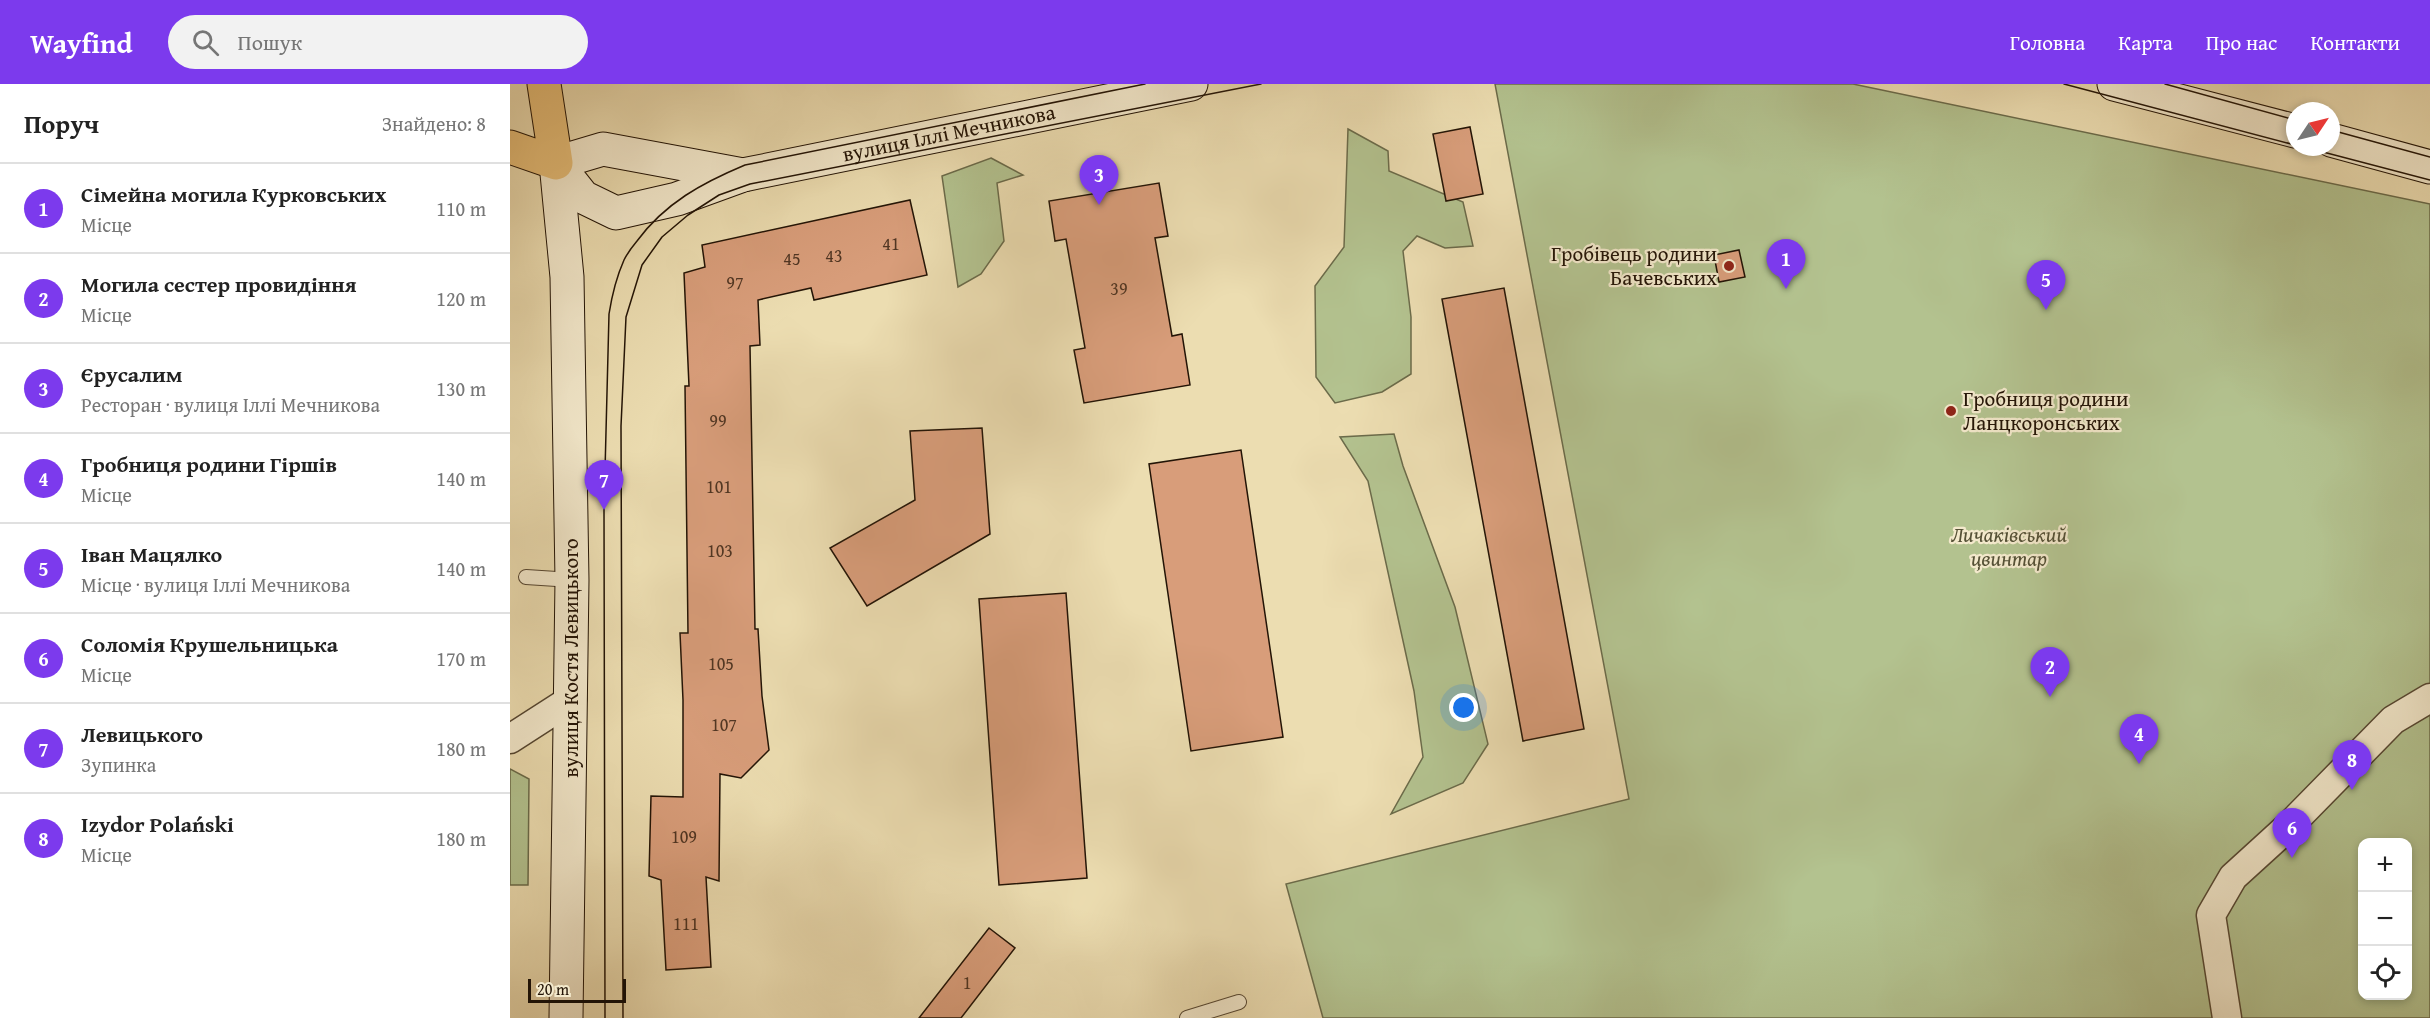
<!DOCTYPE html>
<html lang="uk">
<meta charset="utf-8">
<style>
:root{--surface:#fff;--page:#f2f2f2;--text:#222;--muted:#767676;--line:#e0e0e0;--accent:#7c3aed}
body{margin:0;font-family:"Gentium Book Plus",serif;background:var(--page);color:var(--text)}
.controls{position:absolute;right:18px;bottom:18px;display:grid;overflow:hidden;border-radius:12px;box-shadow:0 3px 9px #0003}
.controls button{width:54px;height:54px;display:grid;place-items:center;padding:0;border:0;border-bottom:2px solid var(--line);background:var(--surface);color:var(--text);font:30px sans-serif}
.compass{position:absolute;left:1776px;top:18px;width:54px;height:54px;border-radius:50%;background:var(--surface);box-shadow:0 3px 9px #0003;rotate:55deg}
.scale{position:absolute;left:18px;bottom:15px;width:98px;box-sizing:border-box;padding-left:6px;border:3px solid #231406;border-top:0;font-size:16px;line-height:21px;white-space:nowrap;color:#231406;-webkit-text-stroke:4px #f3e9cc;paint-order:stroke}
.you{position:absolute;left:954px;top:624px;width:21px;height:21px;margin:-15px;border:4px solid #fff;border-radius:50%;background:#1a73e8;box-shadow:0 0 0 9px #1a73e833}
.badge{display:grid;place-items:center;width:39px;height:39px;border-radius:50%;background:var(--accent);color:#fff;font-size:20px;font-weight:700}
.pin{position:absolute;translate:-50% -50px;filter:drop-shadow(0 2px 3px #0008)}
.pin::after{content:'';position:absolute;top:32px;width:21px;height:18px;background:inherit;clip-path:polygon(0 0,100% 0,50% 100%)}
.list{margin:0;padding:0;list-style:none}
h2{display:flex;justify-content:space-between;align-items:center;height:78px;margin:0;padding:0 24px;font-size:26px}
h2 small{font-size:20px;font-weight:400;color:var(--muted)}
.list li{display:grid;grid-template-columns:39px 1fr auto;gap:18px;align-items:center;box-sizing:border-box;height:90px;padding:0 24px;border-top:2px solid var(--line)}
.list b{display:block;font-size:22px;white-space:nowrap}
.list p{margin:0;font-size:20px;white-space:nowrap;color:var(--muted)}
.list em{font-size:20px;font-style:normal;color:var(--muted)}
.icon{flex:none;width:33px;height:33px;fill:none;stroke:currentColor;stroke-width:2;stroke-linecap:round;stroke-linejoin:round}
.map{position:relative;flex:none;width:1920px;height:934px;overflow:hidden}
header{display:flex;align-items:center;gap:36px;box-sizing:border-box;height:84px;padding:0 30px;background:var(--accent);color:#fff}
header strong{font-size:28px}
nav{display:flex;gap:33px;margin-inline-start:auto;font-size:21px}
.search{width:420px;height:54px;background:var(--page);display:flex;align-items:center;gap:15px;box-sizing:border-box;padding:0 21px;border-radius:33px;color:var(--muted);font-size:22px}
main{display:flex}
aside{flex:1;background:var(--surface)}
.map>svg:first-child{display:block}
.green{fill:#b3c28f;stroke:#6b6b4a;stroke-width:1.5;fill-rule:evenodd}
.building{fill:#d89d7a;stroke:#231406;stroke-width:1.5}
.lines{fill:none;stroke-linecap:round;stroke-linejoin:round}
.lane-casing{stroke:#554631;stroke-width:16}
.street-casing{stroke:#554631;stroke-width:31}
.secondary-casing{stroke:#231406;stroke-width:35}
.primary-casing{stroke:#231406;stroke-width:35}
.lane{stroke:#f3e9cc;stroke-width:14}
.street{stroke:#f3e9cc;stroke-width:28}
.secondary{stroke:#f3e9cc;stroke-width:33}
.primary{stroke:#e6be78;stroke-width:33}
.tram{stroke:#231406;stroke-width:1.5}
.poi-dot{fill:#8f2418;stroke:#f3e9cc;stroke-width:2}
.labels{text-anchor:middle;stroke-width:4.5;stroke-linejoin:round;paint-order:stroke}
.number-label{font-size:18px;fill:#503623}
.street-label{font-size:21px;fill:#231406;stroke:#f3e9cc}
.poi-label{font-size:21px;fill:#231406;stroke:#f3e9cc;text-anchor:end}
.park-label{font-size:21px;font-style:italic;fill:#555136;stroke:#f3e9cc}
</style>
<header>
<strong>Wayfind</strong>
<div class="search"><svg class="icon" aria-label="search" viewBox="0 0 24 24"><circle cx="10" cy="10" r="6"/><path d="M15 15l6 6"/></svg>Пошук</div>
<nav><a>Головна</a><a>Карта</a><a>Про нас</a><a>Контакти</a></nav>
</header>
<main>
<aside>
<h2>Поруч<small>Знайдено: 8</small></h2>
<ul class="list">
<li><span class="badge">1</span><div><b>Сімейна могила Курковських</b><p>Місце</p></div><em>110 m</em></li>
<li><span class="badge">2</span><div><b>Могила сестер провидіння</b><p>Місце</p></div><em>120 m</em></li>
<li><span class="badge">3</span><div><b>Єрусалим</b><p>Ресторан · вулиця Іллі Мечникова</p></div><em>130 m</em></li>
<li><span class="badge">4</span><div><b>Гробниця родини Гіршів</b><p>Місце</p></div><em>140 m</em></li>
<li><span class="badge">5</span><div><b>Іван Мацялко</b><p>Місце · вулиця Іллі Мечникова</p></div><em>140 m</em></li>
<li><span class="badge">6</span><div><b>Соломія Крушельницька</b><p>Місце</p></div><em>170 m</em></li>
<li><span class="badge">7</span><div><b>Левицького</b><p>Зупинка</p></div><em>180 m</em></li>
<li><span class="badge">8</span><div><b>Izydor Polański</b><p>Місце</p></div><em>180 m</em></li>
</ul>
</aside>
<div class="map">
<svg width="1920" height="934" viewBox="0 0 1920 934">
<rect width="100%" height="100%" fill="#ecddb1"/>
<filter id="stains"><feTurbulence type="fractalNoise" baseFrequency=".00333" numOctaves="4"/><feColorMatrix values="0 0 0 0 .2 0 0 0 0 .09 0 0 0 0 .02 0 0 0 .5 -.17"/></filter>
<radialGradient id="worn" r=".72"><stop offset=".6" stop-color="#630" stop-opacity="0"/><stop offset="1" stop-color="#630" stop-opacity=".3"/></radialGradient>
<path class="green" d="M985,0H1343L1920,120V934H813L776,800L1119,715ZM1852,758H1898V912H1852Z
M838,45L878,67L879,87L953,118L963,162L935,164L907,152L893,167L901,233V290L872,308L825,319L806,293L805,202L834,163Z
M481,74L513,91L487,99L494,157L471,190L448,203L432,92Z
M884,350L893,382L945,523L978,660L953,699L881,730L913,673L904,607L858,397L830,353Z
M0,685L19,695L18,801H0Z"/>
<path class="building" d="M960,43L973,110L936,117L923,50Z
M649,99L658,152L645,154L662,252L672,250L680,301L574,319L564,266L575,264L556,155L545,157L539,117Z
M400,116L417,191L304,216L301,204L248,216L250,261L240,262L245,545H248L252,612L259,666L231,694L210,690L209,797L196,793L201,883L156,886L151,796L139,792L141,712L173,713V616L170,549H178L175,302H179L174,189L195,183L192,161Z
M1229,166L1235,193L1209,198L1204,171Z
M994,204L1074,645L1013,657L932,215Z
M472,344L480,450L357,522L320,464L405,416L400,347Z
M731,366L773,653L681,667L639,380Z
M556,509L577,794L489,801L469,515Z
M479,844L505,864L451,934H409Z"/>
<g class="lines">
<g class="lane-casing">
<path id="lane" d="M16,493L62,496
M677,934L729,918"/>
</g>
<g class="street-casing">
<path id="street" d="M0,655L62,615
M1717,934L1701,831L1723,793L1779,742L1883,636L1920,614"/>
</g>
<g class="secondary-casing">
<g id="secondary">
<path d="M1604,0L1785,47"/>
<path d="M1821,56L1920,83"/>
<path d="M46,79L57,193L62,496L56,934"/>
<path id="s1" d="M46,79L73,113L106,129L167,115L233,91L681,0"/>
<path d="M46,79L93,65L233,91"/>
</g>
</g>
<g class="primary-casing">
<path id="primary" d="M0,63L46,79L34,0"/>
</g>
<use href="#lane" class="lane"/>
<use href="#street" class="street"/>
<use href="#secondary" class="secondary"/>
<use href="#primary" class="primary"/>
<path class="tram" d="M1554,0L1785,61
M1655,0L1785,36
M1821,46L1920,73
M1794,63L1920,96
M95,934L94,426L99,230C102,211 106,194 114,176C117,170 122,163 127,157C155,119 192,99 235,81L635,0
M113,934L111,342L116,233L132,181L152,153L178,131L209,111L240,100L751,0"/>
</g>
<g class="poi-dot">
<circle cx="1219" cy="182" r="6"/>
<circle cx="1441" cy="327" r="6"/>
</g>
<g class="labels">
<g class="number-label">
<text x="381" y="166">41</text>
<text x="324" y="178">43</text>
<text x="282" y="181">45</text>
<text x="225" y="205">97</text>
<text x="609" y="211">39</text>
<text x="208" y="343">99</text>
<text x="209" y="409">101</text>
<text x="210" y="473">103</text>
<text x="211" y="586">105</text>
<text x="214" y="647">107</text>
<text x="174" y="759">109</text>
<text x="176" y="846">111</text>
<text x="457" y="905">1</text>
</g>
<g class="street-label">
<text dy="7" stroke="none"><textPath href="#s1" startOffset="423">вулиця Іллі Мечникова</textPath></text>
<text transform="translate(61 574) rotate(-90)" y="7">вулиця Костя Левицького</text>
</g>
<g class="poi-label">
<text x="1207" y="177">Гробівець родини<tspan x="1207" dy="24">Бачевських</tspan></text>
<text x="1453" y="322" text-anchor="start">Гробниця родини<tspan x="1453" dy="24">Ланцкоронських</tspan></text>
</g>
<g class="park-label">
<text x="1499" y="458">Личаківський<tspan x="1499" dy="24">цвинтар</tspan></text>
</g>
</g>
<rect width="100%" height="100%" filter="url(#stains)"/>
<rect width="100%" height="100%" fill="url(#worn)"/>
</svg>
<div class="controls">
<button>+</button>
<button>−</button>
<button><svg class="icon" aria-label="locate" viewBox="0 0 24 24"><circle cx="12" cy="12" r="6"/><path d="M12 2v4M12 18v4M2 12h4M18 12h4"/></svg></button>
</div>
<svg class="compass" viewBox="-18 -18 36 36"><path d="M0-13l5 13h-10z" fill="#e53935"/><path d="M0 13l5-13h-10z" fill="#767676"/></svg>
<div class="scale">20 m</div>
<div class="you"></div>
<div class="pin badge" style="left:1276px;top:205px">1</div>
<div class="pin badge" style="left:1540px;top:613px">2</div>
<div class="pin badge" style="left:589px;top:121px">3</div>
<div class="pin badge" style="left:1629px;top:680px">4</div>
<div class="pin badge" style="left:1536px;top:226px">5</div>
<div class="pin badge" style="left:1782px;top:774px">6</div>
<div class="pin badge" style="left:94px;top:426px">7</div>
<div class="pin badge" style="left:1842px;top:706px">8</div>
</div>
</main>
